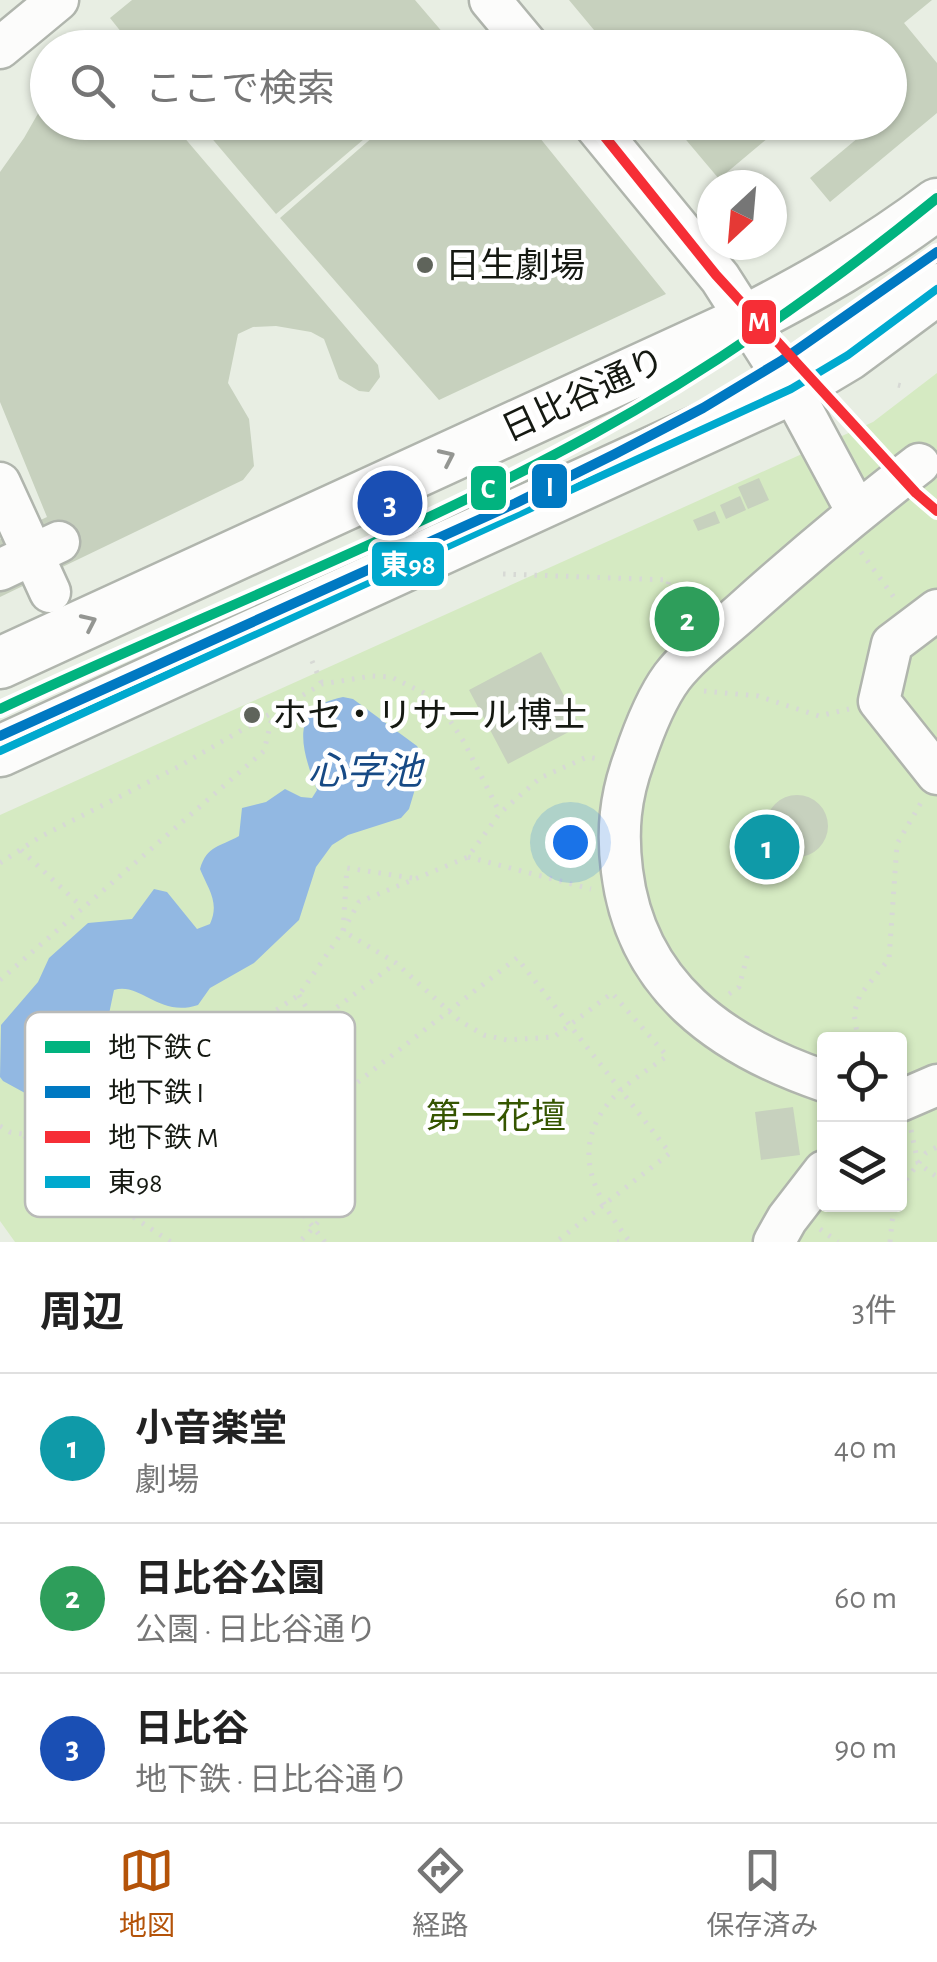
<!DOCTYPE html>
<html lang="ja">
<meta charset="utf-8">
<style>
:root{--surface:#fff;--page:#f2f2f2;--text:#222;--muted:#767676;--line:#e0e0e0;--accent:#b45309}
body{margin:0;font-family:"Alegreya Sans","Noto Sans JP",sans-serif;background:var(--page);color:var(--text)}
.controls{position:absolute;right:30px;bottom:30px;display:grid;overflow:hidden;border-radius:10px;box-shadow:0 2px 8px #0004}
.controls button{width:90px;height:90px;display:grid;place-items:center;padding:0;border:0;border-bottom:2px solid var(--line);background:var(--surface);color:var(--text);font:50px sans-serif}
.compass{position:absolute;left:697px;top:170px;width:90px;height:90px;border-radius:50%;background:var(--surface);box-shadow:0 2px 8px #0004;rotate:206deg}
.you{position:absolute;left:570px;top:842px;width:35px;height:35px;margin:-25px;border:8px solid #fff;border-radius:50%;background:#1a73e8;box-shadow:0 0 0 15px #1a73e833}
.badge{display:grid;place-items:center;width:65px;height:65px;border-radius:50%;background:var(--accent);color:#fff;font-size:32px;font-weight:700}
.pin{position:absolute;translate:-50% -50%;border:5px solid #fff;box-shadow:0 2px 10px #0006}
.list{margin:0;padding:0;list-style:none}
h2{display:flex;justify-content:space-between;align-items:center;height:130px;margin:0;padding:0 40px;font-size:42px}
h2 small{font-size:32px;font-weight:400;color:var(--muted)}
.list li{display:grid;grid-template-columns:65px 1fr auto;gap:30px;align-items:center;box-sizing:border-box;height:150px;padding:0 40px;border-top:2px solid var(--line)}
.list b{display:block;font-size:38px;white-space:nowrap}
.list p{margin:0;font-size:32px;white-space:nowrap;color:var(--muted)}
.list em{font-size:32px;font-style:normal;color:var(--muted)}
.icon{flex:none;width:55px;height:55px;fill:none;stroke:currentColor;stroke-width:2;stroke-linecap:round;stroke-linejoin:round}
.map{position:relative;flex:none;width:937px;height:1242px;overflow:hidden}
.search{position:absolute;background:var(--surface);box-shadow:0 2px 8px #0004;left:30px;right:30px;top:30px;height:110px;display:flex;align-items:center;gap:25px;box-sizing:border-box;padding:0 35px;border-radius:55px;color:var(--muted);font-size:38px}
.sheet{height:580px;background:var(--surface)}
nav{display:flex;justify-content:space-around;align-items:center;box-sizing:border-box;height:140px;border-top:2px solid var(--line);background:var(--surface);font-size:28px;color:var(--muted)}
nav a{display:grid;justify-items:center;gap:5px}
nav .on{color:var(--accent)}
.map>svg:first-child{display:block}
.green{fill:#d5eac2;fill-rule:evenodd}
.water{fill:#92b8e2}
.building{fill:#c7d1be}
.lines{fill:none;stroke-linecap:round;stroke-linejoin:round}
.minor-casing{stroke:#b0b5ad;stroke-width:45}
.major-casing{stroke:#b0b5ad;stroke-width:55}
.path{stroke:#d7d9d5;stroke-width:5;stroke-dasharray:2.5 8;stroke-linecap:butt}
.minor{stroke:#fcfcfb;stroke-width:40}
.major{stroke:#fcfcfb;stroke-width:50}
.bus-1-casing{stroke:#fff;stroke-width:15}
.bus-1{stroke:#00a9ce;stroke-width:8}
.metro-1-casing{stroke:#fff;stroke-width:18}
.metro-2-casing{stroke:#fff;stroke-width:18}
.metro-3-casing{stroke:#fff;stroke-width:18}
.metro-1{stroke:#01b37f;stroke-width:10}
.metro-2{stroke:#0079c2;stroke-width:10}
.metro-3{stroke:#f62e36;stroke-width:10}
.oneway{stroke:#949692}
.poi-dot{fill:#5f645b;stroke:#fff;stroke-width:4}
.labels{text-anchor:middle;stroke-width:9;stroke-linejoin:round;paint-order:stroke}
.poi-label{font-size:35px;fill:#151912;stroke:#fff;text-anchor:start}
.street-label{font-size:35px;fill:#151912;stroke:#fff}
.park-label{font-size:35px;fill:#355500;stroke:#fff}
.water-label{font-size:38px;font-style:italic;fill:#174a85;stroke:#fff}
.key{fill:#fff;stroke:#b9bab8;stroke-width:2.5}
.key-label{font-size:28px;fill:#151912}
.line-badge{stroke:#fff;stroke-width:4}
.badge-label{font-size:28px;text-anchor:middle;font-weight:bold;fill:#fff}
</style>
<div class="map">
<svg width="937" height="1242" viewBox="0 0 937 1242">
<rect width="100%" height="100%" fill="#e8eee3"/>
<path class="green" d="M937,373V1242H15L0,1221V815L873,422ZM824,1040H900V1204H824Z"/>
<path class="water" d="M343,697L353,699L417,746L423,757L422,766L409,809L401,818L348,835L332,845L316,867L299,920L254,963L210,988L198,1005C159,1018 141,982 114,990L104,1038L109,1056L90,1083L73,1098L57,1095L36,1099L3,1081L0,1077L1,1025L38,982L49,958L88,923L132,919L154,889L167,892L197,929L210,924C220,902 208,889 200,869C207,845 220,847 239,836L242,808L266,802L285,789L301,797L312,798L317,790C302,750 287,708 343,697Z"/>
<path class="building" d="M132,0H415L456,48H134L110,18Z
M569,0H932L904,23L937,63V113L830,202L810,178L877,122H890V48H609Z
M48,96V122H171L378,365L380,377L369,392L359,391L339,379L324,339L311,332L276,326L253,327L238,334L228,383L249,419L254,466L243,480L0,597V539L47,517L0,402V172L24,138Z
M198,122H384L276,214Z
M390,122H527L666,294L439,400L280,218Z
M671,122H787L719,179Z
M759,478L769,500L748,509L738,487Z
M740,496L746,510L726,519L720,505Z
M715,511L720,523L698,531L693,520Z
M541,652L580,726L508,764L469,690Z
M766 826a31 31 0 1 1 62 0a31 31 0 1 1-62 0Z
M793,1107L800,1155L761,1160L755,1112Z"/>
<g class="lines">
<g class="minor-casing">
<path id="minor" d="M490,0L530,48
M0,48L58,0
M592,122L720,278L791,389L857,512
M0,483L50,592
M0,570L59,542
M937,610L892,644L879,701L937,774
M824,1081C721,1046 636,986 622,871C617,831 620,797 634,759C643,732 655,700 672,677C691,652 721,631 744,610C801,559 859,510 919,464
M900,1101L937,1085
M774,1242L787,1219L824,1171"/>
</g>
<g class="major-casing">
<path id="major" d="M0,663L739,324C809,288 874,252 937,204
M0,751L791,389L848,355L937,289"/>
</g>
<path class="path" d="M898,385L902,386
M927,500L937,513
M861,552L896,600
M503,574L669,580L658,630L665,639
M312,661L322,684
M704,691L758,696L819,716L849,709
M21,850L82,907
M468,857L591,889
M0,863L40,837L176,768L322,684L372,676L391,677L424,693L441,707L464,742L500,813
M412,878L347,868L343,931L396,963L460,1021L484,1035L507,1040L554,1037L612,993L667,1056C648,1070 626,1083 611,1100C567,1151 597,1199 630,1242
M0,980L264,751L273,714
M729,994L739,987L748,953
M299,995L315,1022
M858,1040L854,1013L860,995L889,959L897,844L922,801
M283,1047C299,1069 322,1092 334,1116C358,1162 333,1212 299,1242
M0,1126L10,1132L48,1138L92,1132L112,1119L133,1096L163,1052L180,1040L261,1020L299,995L343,931L359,902L468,857L500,813L540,778L587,757L599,759
M911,1130L918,1163L937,1177
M24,1136L62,1170L171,1242
M86,1186L143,1152L162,1119L192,1092L244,1077L396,963
M900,1188L926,1153L937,1147
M820,1229L838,1242
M325,1242L259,1159L517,958L670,1153L556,1242
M617,1242H619
M890,1242L894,1204"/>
<use href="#minor" class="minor"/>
<use href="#major" class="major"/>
<g class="bus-1-casing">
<path id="bus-1" d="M0,751L791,389L848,355L937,289"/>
</g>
<use href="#bus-1" class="bus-1"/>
<g class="metro-1-casing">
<path id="metro-1" d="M0,709C197,617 402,539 593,434C715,367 829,286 937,198"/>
</g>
<g class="metro-2-casing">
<path id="metro-2" d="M0,736L516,503L615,454L703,408L781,361L937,252"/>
</g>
<g class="metro-3-casing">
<path id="metro-3" d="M593,122L716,275L916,493L937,511"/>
</g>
<use href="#metro-1" class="metro-1"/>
<use href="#metro-2" class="metro-2"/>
<use href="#metro-3" class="metro-3"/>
</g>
<defs><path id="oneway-chevron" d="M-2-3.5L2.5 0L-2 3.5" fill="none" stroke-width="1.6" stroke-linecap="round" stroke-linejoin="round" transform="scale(2.5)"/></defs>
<g class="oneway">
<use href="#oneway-chevron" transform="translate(447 457) rotate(-25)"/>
<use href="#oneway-chevron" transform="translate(89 622) rotate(-25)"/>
</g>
<g class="poi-dot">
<circle cx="425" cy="265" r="10"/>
<circle cx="252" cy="715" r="10"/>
</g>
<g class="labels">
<g class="poi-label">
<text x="445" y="277">日生劇場</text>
<text x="272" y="727">ホセ・リサール博士</text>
</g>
<g class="street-label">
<text transform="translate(583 394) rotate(-25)" y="12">日比谷通り</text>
</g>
<g class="park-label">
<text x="496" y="1128">第一花壇</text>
</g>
<g class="water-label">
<text x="365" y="784">心字池</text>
</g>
</g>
<rect x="25" y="1012" width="330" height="205" rx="15" class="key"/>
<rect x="45" y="1041" width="45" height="12" fill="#01b37f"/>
<rect x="45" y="1086" width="45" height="12" fill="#0079c2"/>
<rect x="45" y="1131" width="45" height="12" fill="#f62e36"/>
<rect x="45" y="1176" width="45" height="12" fill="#00a9ce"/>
<g class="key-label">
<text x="108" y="1057">地下鉄 C</text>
<text x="108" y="1102">地下鉄 I</text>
<text x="108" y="1147">地下鉄 M</text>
<text x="108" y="1192">東98</text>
</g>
<g class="line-badge">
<rect x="740" y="298" width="38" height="48" rx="10" fill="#f62e36"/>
<rect x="530" y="462" width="39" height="48" rx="10" fill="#0079c2"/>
<rect x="469" y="464" width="39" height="48" rx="10" fill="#01b37f"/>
<rect x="370" y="540" width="76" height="48" rx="10" fill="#00a9ce"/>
</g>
<g class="badge-label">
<text x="759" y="331">M</text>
<text x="550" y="496">I</text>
<text x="488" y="498">C</text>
<text x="408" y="574">東98</text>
</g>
</svg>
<div class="controls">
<button><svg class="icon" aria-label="locate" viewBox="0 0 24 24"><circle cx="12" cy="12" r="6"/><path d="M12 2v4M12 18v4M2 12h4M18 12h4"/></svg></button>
<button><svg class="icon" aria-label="layers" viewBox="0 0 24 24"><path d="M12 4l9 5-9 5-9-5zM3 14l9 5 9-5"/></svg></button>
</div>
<svg class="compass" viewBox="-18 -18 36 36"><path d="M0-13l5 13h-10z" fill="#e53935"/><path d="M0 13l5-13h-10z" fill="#767676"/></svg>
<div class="you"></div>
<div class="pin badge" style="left:767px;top:847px;background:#0f9aa8">1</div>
<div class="pin badge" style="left:687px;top:619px;background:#2e9e5b">2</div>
<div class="pin badge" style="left:390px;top:503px;background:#1a4fb4">3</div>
<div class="search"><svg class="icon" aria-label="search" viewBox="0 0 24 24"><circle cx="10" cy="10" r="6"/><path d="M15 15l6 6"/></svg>ここで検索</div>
</div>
<section class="sheet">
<h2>周辺<small>3件</small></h2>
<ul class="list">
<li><span class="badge" style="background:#0f9aa8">1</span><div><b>小音楽堂</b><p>劇場</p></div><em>40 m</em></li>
<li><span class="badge" style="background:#2e9e5b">2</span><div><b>日比谷公園</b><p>公園 · 日比谷通り</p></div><em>60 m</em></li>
<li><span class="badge" style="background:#1a4fb4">3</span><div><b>日比谷</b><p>地下鉄 · 日比谷通り</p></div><em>90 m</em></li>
</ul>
</section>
<nav>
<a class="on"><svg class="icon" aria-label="map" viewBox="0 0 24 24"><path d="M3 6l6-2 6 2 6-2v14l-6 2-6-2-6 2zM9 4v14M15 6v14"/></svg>地図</a>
<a><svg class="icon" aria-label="directions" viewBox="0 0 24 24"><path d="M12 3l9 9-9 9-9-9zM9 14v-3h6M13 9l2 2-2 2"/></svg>経路</a>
<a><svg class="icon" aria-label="saved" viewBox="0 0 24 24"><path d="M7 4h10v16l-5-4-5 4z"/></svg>保存済み</a>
</nav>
